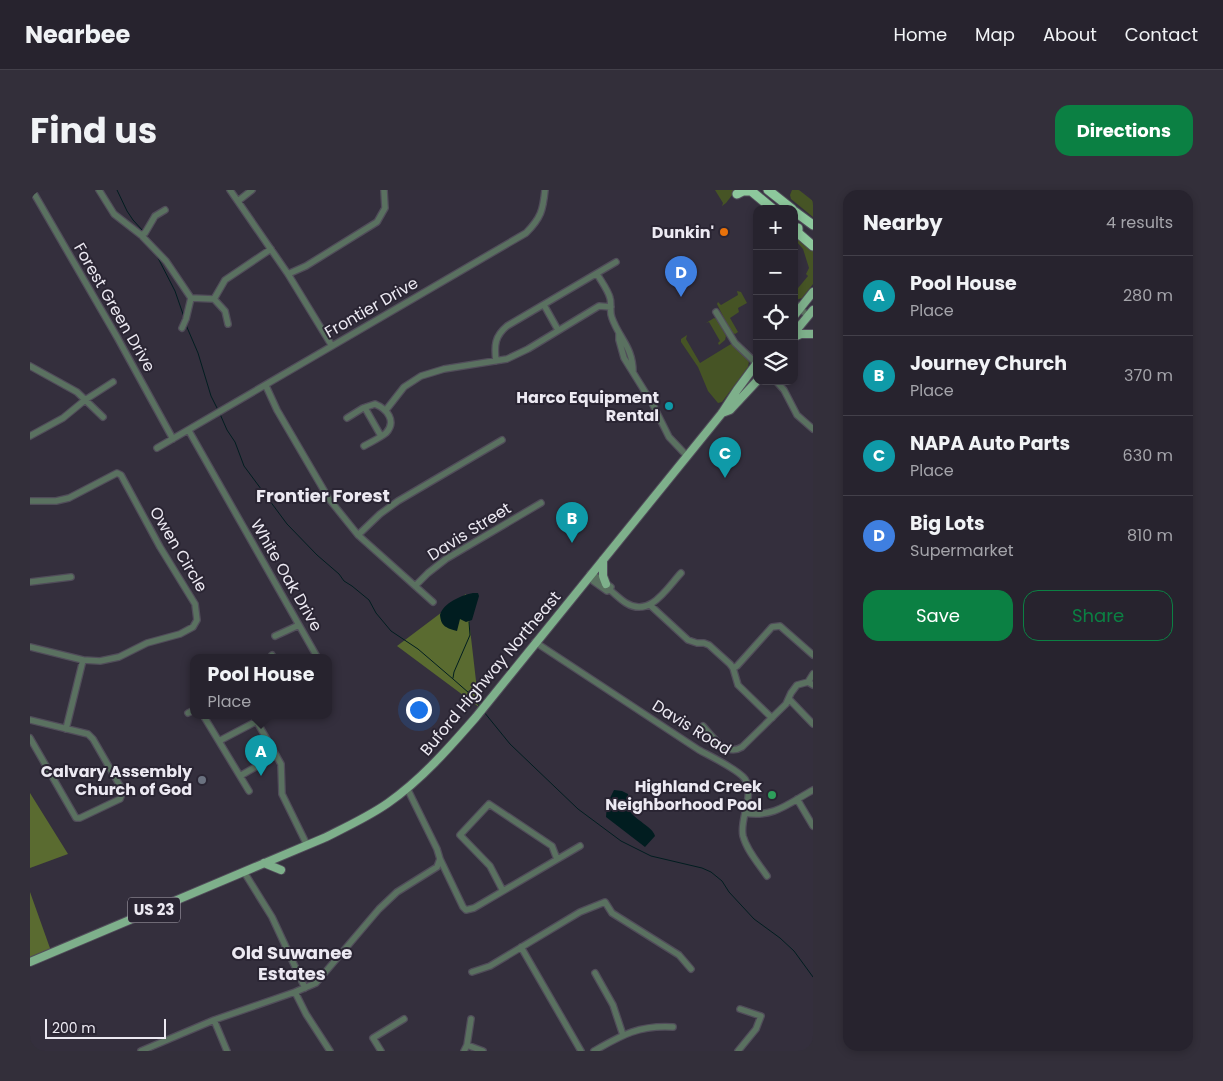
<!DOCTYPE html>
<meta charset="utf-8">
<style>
:root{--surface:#27232e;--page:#332f3a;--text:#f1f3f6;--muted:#a4a4aa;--line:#43404a;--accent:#0b8043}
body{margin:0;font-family:Poppins,sans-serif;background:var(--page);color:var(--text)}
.controls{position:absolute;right:15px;top:15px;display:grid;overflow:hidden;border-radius:10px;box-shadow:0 2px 8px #0003}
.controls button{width:45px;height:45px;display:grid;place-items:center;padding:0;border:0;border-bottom:1px solid var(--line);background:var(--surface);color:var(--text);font:25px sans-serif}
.scale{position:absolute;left:15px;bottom:12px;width:121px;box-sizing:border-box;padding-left:5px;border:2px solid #ece9f2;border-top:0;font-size:14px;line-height:18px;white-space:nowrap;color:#ece9f2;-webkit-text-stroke:4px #2a2533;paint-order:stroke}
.you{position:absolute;left:388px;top:519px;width:18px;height:18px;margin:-12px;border:4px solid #fff;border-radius:50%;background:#1a73e8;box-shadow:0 0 0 8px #1a73e833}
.badge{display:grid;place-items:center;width:32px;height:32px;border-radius:50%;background:var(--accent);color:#fff;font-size:16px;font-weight:700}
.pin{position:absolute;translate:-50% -41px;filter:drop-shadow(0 1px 2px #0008)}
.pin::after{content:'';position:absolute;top:26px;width:18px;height:15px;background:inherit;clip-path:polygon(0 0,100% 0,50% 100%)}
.popup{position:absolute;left:160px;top:464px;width:142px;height:65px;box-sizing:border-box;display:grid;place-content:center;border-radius:10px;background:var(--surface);filter:drop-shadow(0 1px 4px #0005);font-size:16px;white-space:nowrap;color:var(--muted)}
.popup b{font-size:19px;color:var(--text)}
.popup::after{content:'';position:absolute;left:50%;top:100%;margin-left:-10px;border:10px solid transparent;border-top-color:var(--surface)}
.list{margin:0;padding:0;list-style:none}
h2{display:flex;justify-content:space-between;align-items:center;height:65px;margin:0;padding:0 20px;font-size:21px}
h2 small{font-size:16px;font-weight:400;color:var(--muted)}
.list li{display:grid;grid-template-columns:32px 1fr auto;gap:15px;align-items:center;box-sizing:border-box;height:80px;padding:0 20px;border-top:1px solid var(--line)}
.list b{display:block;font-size:19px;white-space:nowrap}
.list p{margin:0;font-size:16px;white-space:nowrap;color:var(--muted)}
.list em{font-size:16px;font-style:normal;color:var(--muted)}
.actions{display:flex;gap:10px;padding:15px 20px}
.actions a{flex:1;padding:11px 0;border:1px solid var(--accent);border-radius:15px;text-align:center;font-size:18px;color:var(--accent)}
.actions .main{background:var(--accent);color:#fff}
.icon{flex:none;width:28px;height:28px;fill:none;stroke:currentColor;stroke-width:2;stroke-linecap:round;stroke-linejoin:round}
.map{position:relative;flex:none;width:783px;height:861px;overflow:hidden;border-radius:15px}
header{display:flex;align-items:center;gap:30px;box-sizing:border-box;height:70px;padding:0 25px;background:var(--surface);border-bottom:1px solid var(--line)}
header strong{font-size:24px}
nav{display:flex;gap:28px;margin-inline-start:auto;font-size:18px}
.intro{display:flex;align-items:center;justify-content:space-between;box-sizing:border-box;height:120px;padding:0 30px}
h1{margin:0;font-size:35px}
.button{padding:12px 22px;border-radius:15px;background:var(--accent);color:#fff;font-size:18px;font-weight:700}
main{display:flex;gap:30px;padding:0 30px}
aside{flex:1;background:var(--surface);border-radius:15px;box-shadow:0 2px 8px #0003}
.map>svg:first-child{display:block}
.green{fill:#465425}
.forest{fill:#5a6b30}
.water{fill:#011d20}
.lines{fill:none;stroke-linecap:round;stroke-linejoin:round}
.stream{stroke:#011d20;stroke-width:1}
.minor-casing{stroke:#514d5a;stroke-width:8}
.major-casing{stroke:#514d5a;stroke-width:10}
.highway-casing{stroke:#514d5a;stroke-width:11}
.minor{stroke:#5a7160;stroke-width:5.5}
.major{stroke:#7eb08b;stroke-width:8}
.highway{stroke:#8dc89c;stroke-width:9}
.food-dot{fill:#e8710a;stroke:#2a2533;stroke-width:2}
.culture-dot{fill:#0f9aa8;stroke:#2a2533;stroke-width:2}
.worship-dot{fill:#6b7280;stroke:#2a2533;stroke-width:2}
.leisure-dot{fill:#2e9e5b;stroke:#2a2533;stroke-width:2}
.labels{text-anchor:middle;stroke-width:4;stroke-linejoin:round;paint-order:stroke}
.shield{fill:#2a2533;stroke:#b2aeb9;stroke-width:1}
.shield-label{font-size:15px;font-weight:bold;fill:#ece9f2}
.poi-label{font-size:16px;font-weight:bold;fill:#ece9f2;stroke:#2a2533;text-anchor:end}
.street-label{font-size:16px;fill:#ece9f2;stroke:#2a2533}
.neighbourhood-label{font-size:18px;font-weight:bold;fill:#ece9f2;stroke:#2a2533}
</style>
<header>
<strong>Nearbee</strong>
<nav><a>Home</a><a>Map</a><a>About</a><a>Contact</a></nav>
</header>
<div class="intro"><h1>Find us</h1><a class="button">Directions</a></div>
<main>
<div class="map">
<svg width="783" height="861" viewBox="0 0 783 861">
<rect width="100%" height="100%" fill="#342f3d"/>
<path class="green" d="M685,0H706L696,13L692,16L693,13Z
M762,0H769L783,11V27L761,9L760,5Z
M767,47L783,57V94L772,108L766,110L764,109V103L778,86L776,84L779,78L773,59L766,51Z
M707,101L711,102L717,113L708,118L709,122L700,128L708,142L705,144L701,142L687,114L688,112L691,115L708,105Z
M684,128L687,129L696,146L695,150L689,155L688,153L690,151L679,132L676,133Z
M657,145L656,149L670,173L701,154L719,171L718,177L692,212L688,213L678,201L668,177L651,152V149Z"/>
<path class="forest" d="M436,404L449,517L367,456Z
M0,603L38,664L0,678Z
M0,702L21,761L0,770Z"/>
<path class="water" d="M443,403H448L449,406L442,430L436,432L430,429L427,441C417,438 411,437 410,425C413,413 432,405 443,403Z
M584,600L592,601L598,604C599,609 597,615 599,620C605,630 623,637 625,646L615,657L576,627L577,614Z"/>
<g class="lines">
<path class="stream" d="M87,0L97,21L103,30L113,41
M126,64L145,101L154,127
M156,135L168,163L181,206L188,220
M190,224L197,240L205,252L214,276L257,334L287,365L309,384L314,391L322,396L339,410L346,423L361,441L388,459L423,489L439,503L450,517
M423,488L424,482L440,445L439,432
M454,522L480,554L548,619L591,651L621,666L672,678L681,682L692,691L699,702L724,729L750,748L764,761L783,787"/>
<g class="minor-casing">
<path id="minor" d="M2,0L87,147L143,249
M69,0L84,24L111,45L136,71L161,108
M200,0L258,84L302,156
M208,11L222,0
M111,45L115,43L125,26L135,20
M258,84L276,76L347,32L355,18L354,0
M567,84C571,91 578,100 580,108C582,114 579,121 582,128C589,148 603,157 603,182
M161,108L184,109L195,121L198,134
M184,109L195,90L241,59
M764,113L778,126
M514,115L528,140
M686,122L705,153L727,174
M152,138L156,129L161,108
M589,143V150L594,168L622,213L639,247L657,266
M466,171C464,155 465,146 477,136L586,72
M0,176L47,202L73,227
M746,191L754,200L767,225L783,239
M236,196L247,220L299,309L328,345L403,412
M335,218L351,246
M356,220L374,197L391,186L414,179L477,169L498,159L569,116L581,117
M317,228L333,218L345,214C357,219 367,231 356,243C350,248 341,252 334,256
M159,241L286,465
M0,246L33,228L55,210L83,192
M127,258L496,43C511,28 513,20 515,0
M0,311H26L39,308L87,283L91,285L130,357L165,414L167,430L163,437L150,444L117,453L89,467L70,471L53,470L0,457
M328,345L350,324L368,311L472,250
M560,384L567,387L581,397L580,400C586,405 591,410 596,413C620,428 637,398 651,383
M563,387V391L577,401L580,400
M0,392L41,387
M385,396L398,383L416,369L511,313
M620,415L658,450L667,453H674L679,455L700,474L703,478L708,495L742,528
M245,446L269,435
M505,452L669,560C680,566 709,580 715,589C725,606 709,629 713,646C717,661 729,674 737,686
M242,465L243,467
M703,478L707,476L742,437L750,436L783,465
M778,492L783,484
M759,509L783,534
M158,523L164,520
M173,525L219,601
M223,525L251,574L252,604L277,655
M0,530L58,544L63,549L93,601L90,609L50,628H46L0,548
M673,536C683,547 696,567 712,557L756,514L761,503L767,495L778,492L783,495
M36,539L53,470
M189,551L227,531
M210,586L246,565
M767,609L783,636
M715,623C744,628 759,613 783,600
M410,669L433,717L436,720L444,718L550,656
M214,682L242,727L275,798
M473,701L460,676L430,645L459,614L522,656L527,669
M491,757L551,861
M442,782L460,776L550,722L575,712L582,723L649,765L661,779
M565,783L583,815L593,845
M265,802L276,824L300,861
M184,830L197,861
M437,855L453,861
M111,861L184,830L265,802L286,793L349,719L367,702L407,677L410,669L407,659L377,598
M351,861L343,848L374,829
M434,861L437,855L441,829
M564,861C592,845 609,835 643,837
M708,861L726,839L731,826L710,819"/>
</g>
<g class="major-casing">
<path id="major" d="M764,126L783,102
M764,143L783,120
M764,147L771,144H783
M692,223L700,220L727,191
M573,370V386L576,394
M234,673L251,680
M0,772L294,648C316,637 338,627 358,613C392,589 419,558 446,527L692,223L707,200L727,173"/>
</g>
<g class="highway-casing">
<path id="highway" d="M720,0L743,19
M738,0L762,19
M707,4L713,1H721
M764,21L783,35
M768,38V43L783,56"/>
</g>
<use href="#minor" class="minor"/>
<use href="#major" class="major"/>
<use href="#highway" class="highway"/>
</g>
<circle class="food-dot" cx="694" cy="42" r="5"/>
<circle class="culture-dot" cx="639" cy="216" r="5"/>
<circle class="worship-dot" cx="172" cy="590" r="5"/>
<circle class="leisure-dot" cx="742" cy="605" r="5"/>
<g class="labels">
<rect class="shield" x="98" y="707.5" width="52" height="25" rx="4"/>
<g class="shield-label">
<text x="124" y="725">US 23</text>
</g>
<g class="poi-label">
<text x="684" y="48">Dunkin'</text>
<text x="629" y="213">Harco Equipment<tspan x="629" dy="18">Rental</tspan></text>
<text x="162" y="587">Calvary Assembly<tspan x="162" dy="18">Church of God</tspan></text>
<text x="732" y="602">Highland Creek<tspan x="732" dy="18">Neighborhood Pool</tspan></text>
</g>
<g class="street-label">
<text transform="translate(85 117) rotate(60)" y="6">Forest Green Drive</text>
<text transform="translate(341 117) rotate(-30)" y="6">Frontier Drive</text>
<text transform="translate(439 341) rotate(-32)" y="6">Davis Street</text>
<text transform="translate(149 359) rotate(59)" y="6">Owen Circle</text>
<text transform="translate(257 385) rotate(60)" y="6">White Oak Drive</text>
<text transform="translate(460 483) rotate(-50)" y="6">Buford Highway Northeast</text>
<text transform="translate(662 537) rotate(32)" y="6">Davis Road</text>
</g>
<g class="neighbourhood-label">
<text x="293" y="312">Frontier Forest</text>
<text x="262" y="769">Old Suwanee<tspan x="262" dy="21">Estates</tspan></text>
</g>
</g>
</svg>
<div class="controls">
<button>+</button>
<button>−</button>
<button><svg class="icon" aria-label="locate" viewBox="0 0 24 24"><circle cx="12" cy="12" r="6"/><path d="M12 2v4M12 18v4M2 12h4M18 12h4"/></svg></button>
<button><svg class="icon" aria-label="layers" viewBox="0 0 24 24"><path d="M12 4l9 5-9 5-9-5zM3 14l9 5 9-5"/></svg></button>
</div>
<div class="scale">200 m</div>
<div class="you"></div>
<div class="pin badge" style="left:231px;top:586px;background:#0f9aa8">A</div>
<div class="popup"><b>Pool House</b>Place</div>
<div class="pin badge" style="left:542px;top:353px;background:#0f9aa8">B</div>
<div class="pin badge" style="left:695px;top:288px;background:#0f9aa8">C</div>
<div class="pin badge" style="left:651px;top:107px;background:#3f7fe0">D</div>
</div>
<aside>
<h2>Nearby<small>4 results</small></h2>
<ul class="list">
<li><span class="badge" style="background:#0f9aa8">A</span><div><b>Pool House</b><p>Place</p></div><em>280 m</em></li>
<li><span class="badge" style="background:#0f9aa8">B</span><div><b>Journey Church</b><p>Place</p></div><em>370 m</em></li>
<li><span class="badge" style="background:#0f9aa8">C</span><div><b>NAPA Auto Parts</b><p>Place</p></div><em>630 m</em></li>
<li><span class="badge" style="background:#3f7fe0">D</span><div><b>Big Lots</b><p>Supermarket</p></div><em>810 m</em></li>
</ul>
<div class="actions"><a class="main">Save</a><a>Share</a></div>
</aside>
</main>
